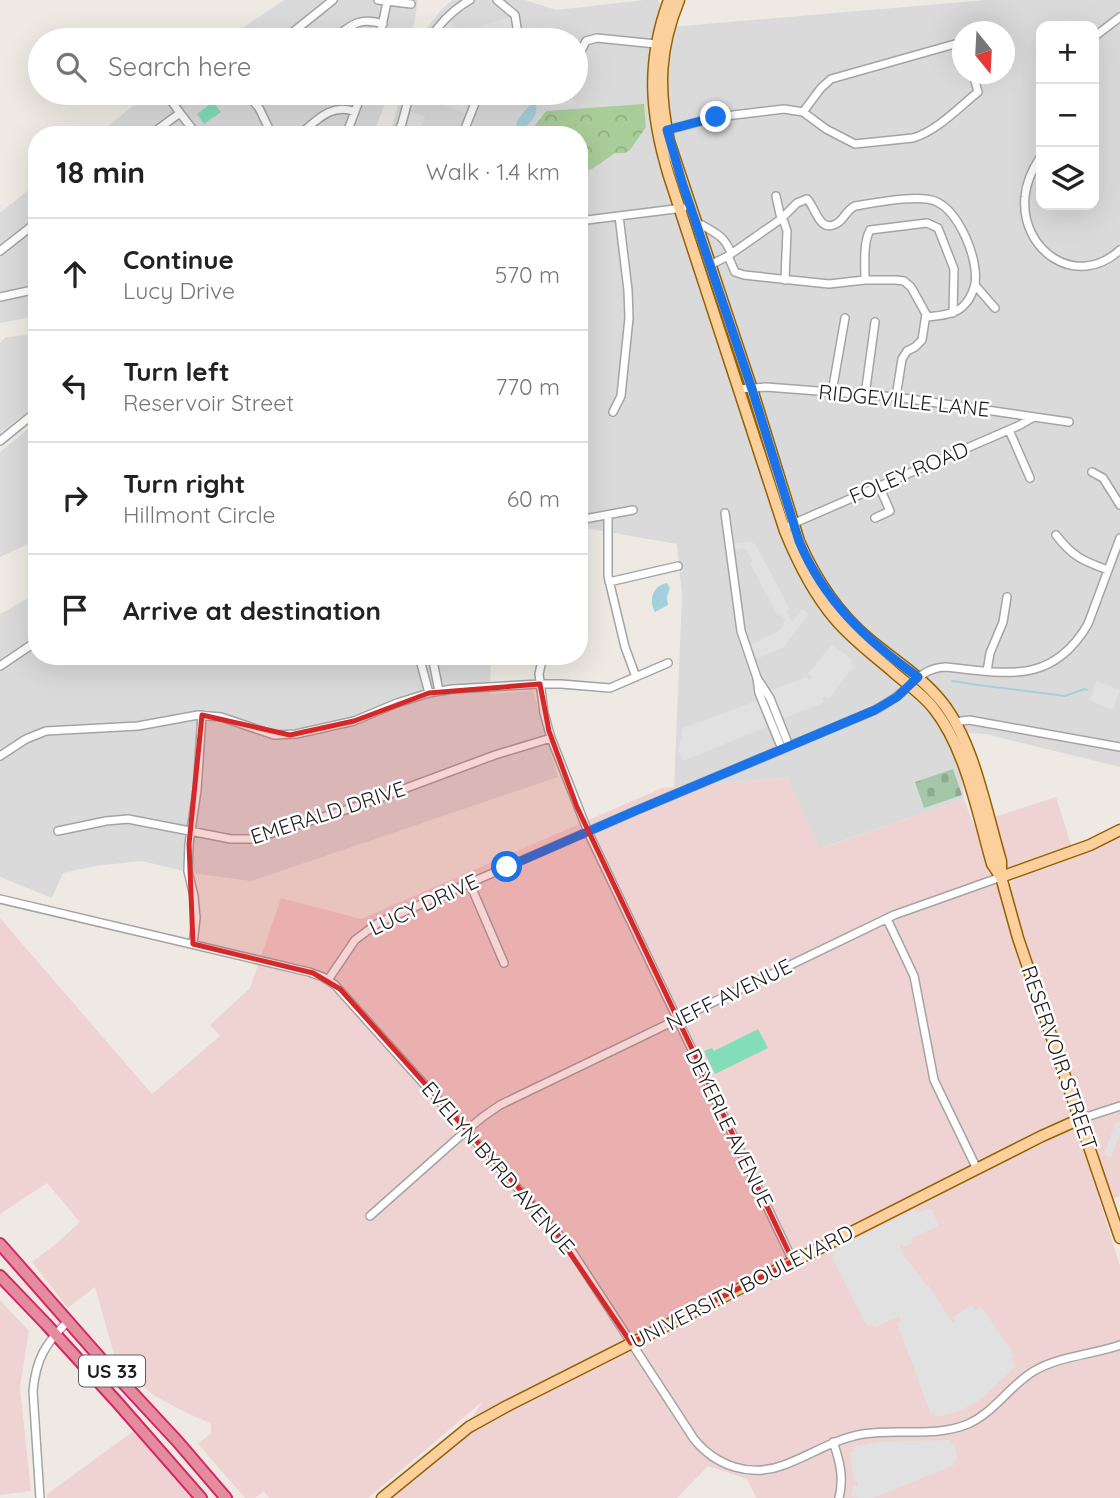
<!DOCTYPE html>
<meta charset="utf-8">
<style>
:root{--surface:#fff;--page:#f2f2f2;--text:#222;--muted:#767676;--line:#e0e0e0}
body{margin:0;font-family:Quicksand,sans-serif;background:var(--page);color:var(--text)}
.controls{position:absolute;right:21px;top:21px;display:grid;overflow:hidden;border-radius:14px;box-shadow:0 7px 28px #0002}
.controls button{width:63px;height:63px;display:grid;place-items:center;padding:0;border:0;border-bottom:2px solid var(--line);background:var(--surface);color:var(--text);font:35px sans-serif}
.compass{position:absolute;left:952px;top:21px;width:63px;height:63px;border-radius:50%;background:var(--surface);box-shadow:0 7px 28px #0002;rotate:162deg}
.stop{position:absolute;width:21px;height:21px;margin:-16px;border:5px solid #1a73e8;border-radius:50%;background:#fff}
.stop.end{background:#1a73e8;border-color:#fff;box-shadow:0 2px 7px #0008}
.list{margin:0;padding:0;list-style:none}
h2{display:flex;justify-content:space-between;align-items:center;height:91px;margin:0;padding:0 28px;font-size:30px}
h2 small{font-size:23px;font-weight:400;color:var(--muted)}
.list li{display:grid;grid-template-columns:46px 1fr auto;gap:21px;align-items:center;box-sizing:border-box;height:112px;padding:0 28px;border-top:2px solid var(--line)}
.list b{display:block;font-size:26px;white-space:nowrap}
.list p{margin:0;font-size:23px;white-space:nowrap;color:var(--muted)}
.list em{font-size:23px;font-style:normal;color:var(--muted)}
.icon{flex:none;width:38px;height:38px;fill:none;stroke:currentColor;stroke-width:2;stroke-linecap:round;stroke-linejoin:round}
.map{position:relative;flex:none;width:1120px;height:1498px;overflow:hidden}
.search{position:absolute;background:var(--surface);box-shadow:0 7px 28px #0002;left:28px;top:28px;width:560px;height:77px;display:flex;align-items:center;gap:18px;box-sizing:border-box;padding:0 24px;border-radius:38px;color:var(--muted);font-size:26px}
.panel{position:absolute;background:var(--surface);box-shadow:0 7px 28px #0002;left:28px;top:126px;width:560px;height:539px;border-radius:28px}
.map>svg:first-child{display:block}
.residential{fill:#dbdada;fill-rule:evenodd}
.commercial{fill:#efd3d2}
.forest{fill:url(#forest-crowns)}
.cemetery{fill:url(#cemetery-stones)}
.pitch{fill:#82ddb8}
.parking{fill:#e1e1e1}
.water{fill:#a4d0dc}
.lines{fill:none;stroke-linecap:round;stroke-linejoin:round}
.stream{stroke:#a4d0dc;stroke-width:2}
.minor-casing{stroke:#a4a4a4;stroke-width:10}
.major-casing{stroke:#956102;stroke-width:13}
.highway-casing{stroke:#d72666;stroke-width:14}
.minor{stroke:#fff;stroke-width:7}
.major{stroke:#fbd09c;stroke-width:10}
.highway{stroke:#e58b9e;stroke-width:10}
.route{stroke:#1a73e8;stroke-width:9}
.marked{fill:#d62828;fill-opacity:0.2;stroke:#d62828;stroke-width:5;stroke-linejoin:round}
.labels{text-anchor:middle;stroke-width:5;stroke-linejoin:round;paint-order:stroke}
.shield{fill:#fff;stroke:#616161;stroke-width:2}
.shield-label{font-size:19px;font-weight:bold;fill:#1d1d1d}
.street-label{font-size:21px;fill:#1d1d1d;stroke:#fff}
</style>
<div class="map">
<svg width="1120" height="1498" viewBox="0 0 1120 1498">
<defs>
<pattern id="forest-crowns" width="20" height="18" patternUnits="userSpaceOnUse" patternTransform="scale(1.75)"><rect width="20" height="18" fill="#a9cd98"/><path d="M2 6a3 3 0 1 1 6 0M12 15a3 3 0 1 1 6 0" fill="none" stroke="#91b083"/></pattern>
<pattern id="cemetery-stones" width="16" height="16" patternUnits="userSpaceOnUse" patternTransform="scale(1.75)"><rect width="16" height="16" fill="#a5c7a9"/><path d="M2 7V4a2 2 0 0 1 4 0v3zM10 15v-3a2 2 0 0 1 4 0v3z" fill="#8eaa91"/></pattern>
</defs>
<rect width="100%" height="100%" fill="#eeeae3"/>
<path class="residential" d="M284,0H418L414,24L408,40H224Z
M452,0H525L556,10L644,0H658L670,27L986,0H1120V767L985,734L956,732L964,799L819,849L787,778L674,787L682,596L677,544L579,527V135H389L402,93H576V40H420L422,34L441,10ZM1041,26H1094V205H1041ZM962,32H1004V74H962Z
M149,93H389L373,135H97Z
M37,183V316L0,323V213Z
M37,334V404L0,433V343L6,337Z
M37,422V540L0,557V452Z
M37,593V656H491L490,694L533,691L558,777L251,881L192,873L142,861L96,866L63,873L52,898L0,877V614Z"/>
<path class="commercial" d="M787,778L820,849L964,799L973,824L1056,797L1074,854L1116,837L1120,839V1102L1083,1116L1007,883L1039,869L1004,881L1071,1108L1120,1266V1498H756L747,1479L708,1466L677,1498H391L454,1445L482,1402L368,1498H269L264,1491L255,1498H245L198,1444L211,1433V1424L185,1412L153,1395L115,1358L95,1287L68,1308L32,1262L57,1243L80,1222L47,1183L0,1214V918L152,1094L220,1036L210,1025L250,988L281,898L361,919L662,788Z
M1120,1109V1196L1109,1200L1084,1120Z
M0,1300L29,1331L20,1387L31,1491L0,1495Z
M135,1430L198,1498H47V1494Z"/>
<path class="forest" d="M644,104L646,127L630,150L625,153H615L592,169L579,172V135H533L532,133L533,128L546,111Z"/>
<path class="cemetery" d="M953,769L962,795L924,808L915,782Z"/>
<path class="pitch" d="M213,102L221,112L204,124L197,114Z
M758,1029L768,1048L715,1074L704,1051L712,1048L714,1051Z"/>
<path class="parking" d="M512,17L517,37L511,40H482L479,26Z
M451,21L464,35L459,40H450L441,30Z
M449,93H475L466,114L444,105Z
M548,93H568L576,104L552,106Z
M411,112L425,116L421,129L407,125Z
M750,542L755,544L790,609L786,611L791,620L792,621L795,619L802,609L809,614L784,647L758,658L750,645L777,632L783,627L785,619L781,615L778,616L750,563L753,561L747,550L742,548L730,551L729,544Z
M832,644L852,660L851,663L854,666L829,698L826,696L822,698L823,703L785,718L782,714L766,721V727L683,761L678,750L683,728L773,695L771,690L806,677L809,680L812,677L808,674Z
M1097,681L1120,690L1113,710L1089,700Z
M1116,1122L1120,1123V1134L1111,1157L1104,1154Z
M915,1209L918,1213L928,1209L932,1210L939,1226L911,1238L912,1243L903,1247L902,1244L899,1245L906,1259L920,1275L926,1286L928,1285L932,1291L952,1322H955L953,1317L972,1305L976,1310L981,1307L1010,1348L1014,1356L1011,1358L1016,1366L981,1399L973,1404L959,1411L941,1416H936L933,1411L931,1414L897,1323L901,1322L899,1316L874,1328L872,1324L867,1326L832,1257L835,1254L834,1250Z
M949,1440L950,1445L954,1443L958,1458L953,1461L954,1465L873,1498H858L851,1496L853,1485L857,1487L858,1484L856,1481H854L850,1452L854,1451L853,1447L881,1442Z"/>
<path class="water" d="M531,105H536C538,117 531,120 525,128L527,135H516C513,124 522,112 531,105Z
M667,583L670,588L667,597L668,605L655,612C648,600 653,585 667,583Z"/>
<g class="lines">
<path class="stream" d="M952,681L978,685L1065,696L1084,689L1087,690"/>
<g class="minor-casing">
<path id="minor" d="M378,0L411,4
M497,0L515,15L519,40
M1094,37L1120,17
M283,40L333,0
M332,40C350,26 359,16 383,24
M379,40L387,2
M429,40C440,23 452,10 470,0
M576,47L582,49L586,41L597,38L656,44
M213,93H214
M246,93L259,108L272,135
M167,95L180,113
M253,101L264,93
M803,112L821,88L831,79L962,42
M667,130L717,117L784,109L803,112L826,129L855,144L913,138C937,131 958,108 978,92L973,74
M150,135L180,113L197,135
M299,135C316,121 332,102 355,112
M346,135L362,93
M397,135L402,123L410,93
M459,135L464,131L479,93
M1041,156C1033,168 1026,182 1025,197C1020,250 1076,290 1120,250
M776,196L781,219L784,222L787,231L785,280
M579,221L683,208
M702,225C717,234 724,236 731,253
M0,251L37,222
M728,256L735,272L744,275L829,284L865,280
M710,265L728,256L781,219L797,203L807,199C816,207 819,236 839,222C845,217 847,210 855,206C874,203 918,194 935,201C959,211 979,259 975,284C974,289 970,299 966,303C957,315 941,315 927,317
M975,285L995,308
M0,297L37,289
M739,389L766,387L896,397L1069,422
M832,392L845,318
M865,395L875,322
M896,397L902,359L907,351L915,347L922,340L926,314L911,287L904,281L896,280H865C865,264 863,243 870,230L927,223L938,228L954,269L953,313
M613,412L621,396L629,318L628,290L619,216
M1009,430L1030,478
M0,441L37,411
M1092,472L1103,478L1120,505
M725,513L741,631L757,678
M608,515V576L625,647L636,677
M875,518L890,511L879,486
M579,520L633,510
M790,525L1020,425L1032,418
M1056,535C1073,557 1083,561 1108,570
M609,582L678,566
M419,656L429,693
M432,656L439,691
M543,656L539,674L544,713L551,738L588,832L793,1261
M0,666L37,641
M987,671L990,653L1003,622L1007,597
M955,722L969,720L1120,747
M782,749L759,693L757,678L770,698L789,746
M0,756L26,739L46,731L138,726L198,715L221,717L274,735L296,734L354,721L397,703L429,693L452,689L540,684H561L610,688L668,663
M58,831L106,821L128,819L231,839H253L358,806L495,755L551,738
M470,884L504,963
M0,899L309,972L323,977L335,985L556,1231L569,1247L694,1439C716,1466 750,1478 784,1465C811,1455 834,1439 863,1434C898,1428 934,1438 968,1424C995,1412 1009,1386 1034,1371C1059,1356 1092,1355 1120,1345
M887,919L914,976L934,1080L977,1169
M193,944L196,918L194,896L188,871L189,844L197,790L202,715
M328,980L355,940L378,923L635,811L875,710C882,706 889,702 896,697C912,685 922,668 945,667C1005,673 1052,686 1088,624L1120,538
M1080,1119L1120,1106
M370,1216L467,1130L484,1116L500,1105L894,915L1001,877
M833,1442C840,1461 844,1478 839,1498
M40,1498L33,1391C36,1359 45,1344 68,1321"/>
</g>
<g class="major-casing">
<path id="major" d="M669,0C646,62 650,114 669,176L785,531C798,563 813,593 835,619C851,638 872,654 891,670C905,683 923,694 934,709C966,749 978,815 992,864L1000,876
M679,0C659,49 658,89 669,141L752,389L799,541C815,578 838,613 869,639C894,660 922,677 942,702C974,742 986,811 1001,861V877L1018,938L1120,1238
M1001,877L1090,845L1120,830
M382,1498L469,1427L507,1406L1042,1136L1080,1119"/>
</g>
<g class="highway-casing">
<path id="highway" d="M0,1244L102,1360L178,1442L226,1498
M0,1276L46,1324L117,1402L201,1498"/>
</g>
<use href="#minor" class="minor"/>
<use href="#major" class="major"/>
<use href="#highway" class="highway"/>
</g>
<g class="lines">
<path class="route" d="M507,867L635,811L875,710L897,697L918,677C866,640 824,601 799,541L752,389L682,182L667,130L716,117"/>
</g>
<path class="marked" d="M540,684L549,731L577,807L793,1261L631,1343L549,1222L340,989L313,973L193,944L189,844L202,715L290,735L354,721L429,693Z"/>
<g class="labels">
<rect class="shield" x="79" y="1355.5" width="66" height="31" rx="5"/>
<g class="shield-label">
<text x="112" y="1378">US 33</text>
</g>
<g class="street-label">
<text transform="translate(904 401) rotate(6)" y="7">RIDGEVILLE LANE</text>
<text transform="translate(909 473) rotate(-23)" y="7">FOLEY ROAD</text>
<text transform="translate(328 813) rotate(-18)" y="7">EMERALD DRIVE</text>
<text transform="translate(424 905) rotate(-25)" y="7">LUCY DRIVE</text>
<text transform="translate(729 995) rotate(-26)" y="7">NEFF AVENUE</text>
<text transform="translate(1059 1058) rotate(71)" y="7">RESERVOIR STREET</text>
<text transform="translate(729 1128) rotate(64)" y="7">DEYERLE AVENUE</text>
<text transform="translate(498 1168) rotate(49)" y="7">EVELYN BYRD AVENUE</text>
<text transform="translate(742 1287) rotate(-27)" y="7">UNIVERSITY BOULEVARD</text>
</g>
</g>
</svg>
<div class="controls">
<button>+</button>
<button>−</button>
<button><svg class="icon" aria-label="layers" viewBox="0 0 24 24"><path d="M12 4l9 5-9 5-9-5zM3 14l9 5 9-5"/></svg></button>
</div>
<svg class="compass" viewBox="-18 -18 36 36"><path d="M0-13l5 13h-10z" fill="#e53935"/><path d="M0 13l5-13h-10z" fill="#767676"/></svg>
<div class="stop" style="left:507px;top:867px"></div>
<div class="stop end" style="left:716px;top:117px"></div>
<div class="search"><svg class="icon" aria-label="search" viewBox="0 0 24 24"><circle cx="10" cy="10" r="6"/><path d="M15 15l6 6"/></svg>Search here</div>
<section class="panel">
<h2>18 min<small>Walk · 1.4 km</small></h2>
<ul class="list">
<li><svg class="icon" aria-label="ahead" viewBox="0 0 24 24"><path d="M12 20V5M6 11l6-6 6 6"/></svg><div><b>Continue</b><p>Lucy Drive</p></div><em>570 m</em></li>
<li><svg class="icon" aria-label="left" viewBox="0 0 24 24"><path d="M17 20v-9H6M10 6l-5 5 5 5"/></svg><div><b>Turn left</b><p>Reservoir Street</p></div><em>770 m</em></li>
<li><svg class="icon" aria-label="right" viewBox="0 0 24 24"><path d="M7 20v-9h11M14 6l5 5-5 5"/></svg><div><b>Turn right</b><p>Hillmont Circle</p></div><em>60 m</em></li>
<li><svg class="icon" aria-label="arrive" viewBox="0 0 24 24"><path d="M6 21V4h12l-3 4 3 4H6"/></svg><div><b>Arrive at destination</b></div></li>
</ul>
</section>
</div>
